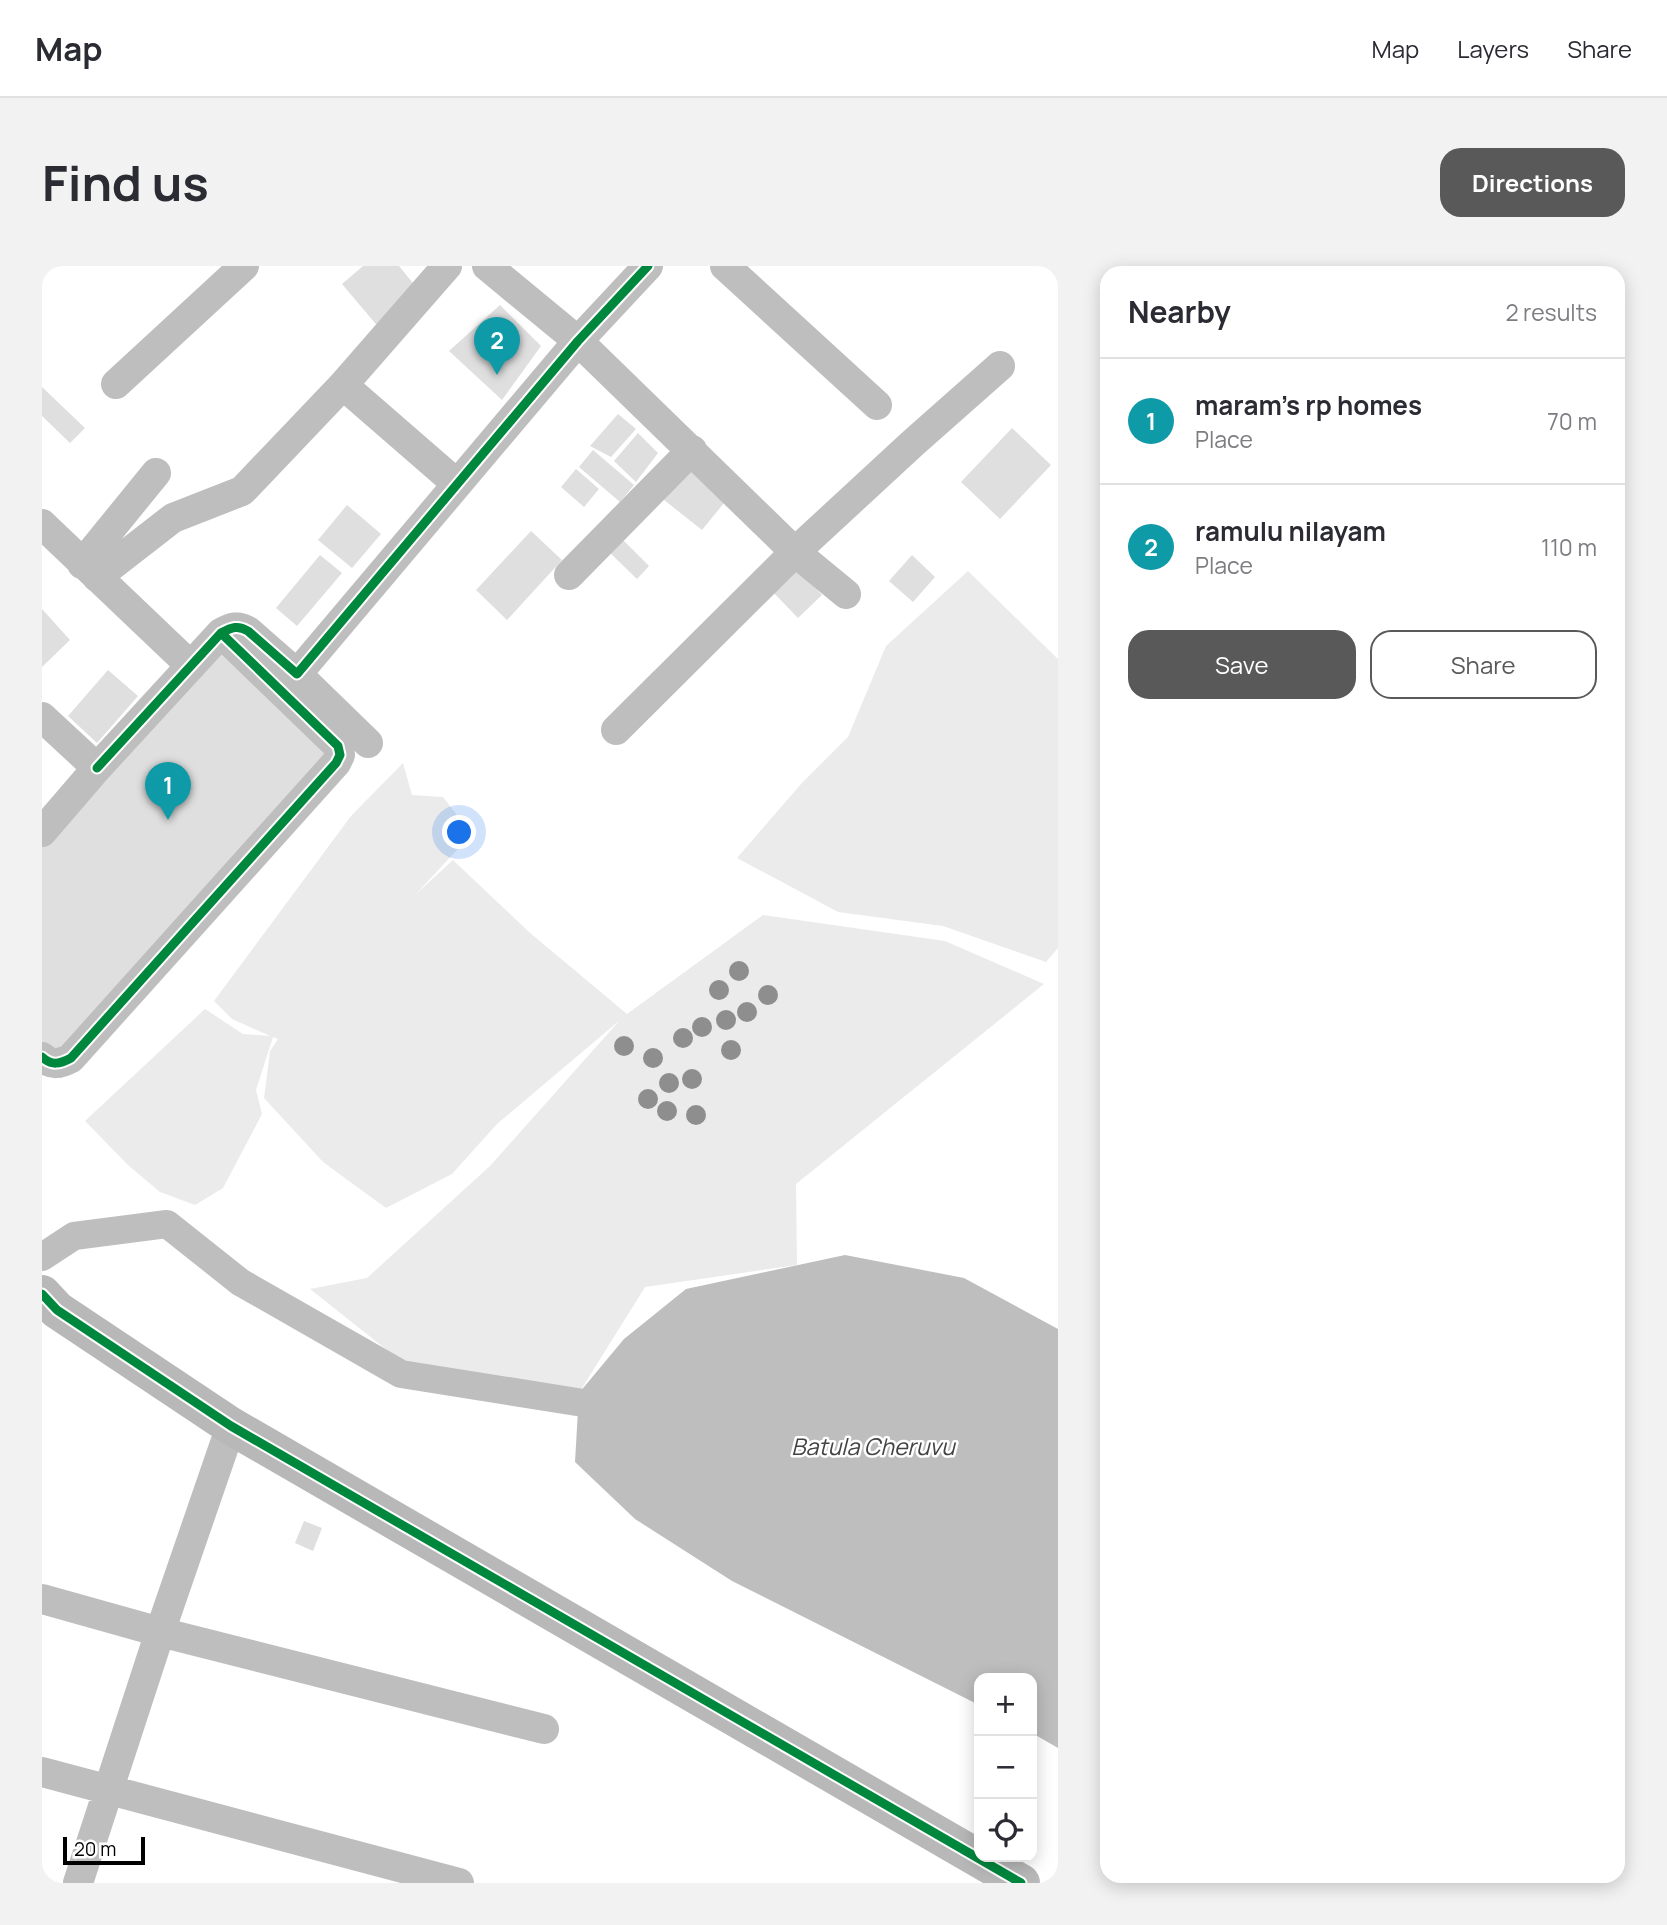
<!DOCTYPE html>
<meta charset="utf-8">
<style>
:root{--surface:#fff;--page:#f2f2f3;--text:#2b2b33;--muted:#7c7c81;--line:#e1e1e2;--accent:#595959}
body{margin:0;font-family:Manrope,sans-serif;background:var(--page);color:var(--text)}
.controls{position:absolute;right:21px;bottom:21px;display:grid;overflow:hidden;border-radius:14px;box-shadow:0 4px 18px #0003}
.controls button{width:63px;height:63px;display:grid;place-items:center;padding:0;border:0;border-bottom:2px solid var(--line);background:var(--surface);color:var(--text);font:35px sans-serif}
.scale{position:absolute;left:21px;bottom:18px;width:82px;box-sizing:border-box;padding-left:7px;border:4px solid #000;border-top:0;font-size:19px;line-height:24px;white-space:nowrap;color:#000;-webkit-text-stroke:5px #fff;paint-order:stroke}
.you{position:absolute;left:418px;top:567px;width:24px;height:24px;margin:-18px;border:5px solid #fff;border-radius:50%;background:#1a73e8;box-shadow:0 0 0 10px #1a73e833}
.badge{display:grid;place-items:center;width:46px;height:46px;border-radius:50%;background:var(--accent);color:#fff;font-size:23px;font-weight:700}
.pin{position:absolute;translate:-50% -58px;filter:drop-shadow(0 2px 4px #0008)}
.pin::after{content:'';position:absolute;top:37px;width:24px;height:21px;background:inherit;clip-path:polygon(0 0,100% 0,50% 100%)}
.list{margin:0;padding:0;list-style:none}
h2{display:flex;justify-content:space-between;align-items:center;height:91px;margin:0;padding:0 28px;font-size:30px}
h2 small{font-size:23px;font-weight:400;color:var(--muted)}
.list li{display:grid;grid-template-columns:46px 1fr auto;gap:21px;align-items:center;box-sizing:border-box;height:126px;padding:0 28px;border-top:2px solid var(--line)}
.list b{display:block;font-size:26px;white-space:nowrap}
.list p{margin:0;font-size:23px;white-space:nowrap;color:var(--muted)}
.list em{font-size:23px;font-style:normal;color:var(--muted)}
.actions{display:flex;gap:14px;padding:21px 28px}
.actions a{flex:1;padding:16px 0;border:2px solid var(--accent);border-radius:21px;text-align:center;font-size:24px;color:var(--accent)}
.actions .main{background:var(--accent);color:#fff}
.icon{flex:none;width:38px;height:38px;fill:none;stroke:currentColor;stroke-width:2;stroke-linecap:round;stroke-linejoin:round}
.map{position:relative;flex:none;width:1016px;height:1617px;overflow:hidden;border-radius:21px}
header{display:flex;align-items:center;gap:42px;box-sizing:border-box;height:98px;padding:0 35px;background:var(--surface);border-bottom:2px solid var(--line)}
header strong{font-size:33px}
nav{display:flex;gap:38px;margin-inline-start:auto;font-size:24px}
.intro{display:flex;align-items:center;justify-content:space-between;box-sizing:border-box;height:168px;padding:0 42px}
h1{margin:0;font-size:49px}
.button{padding:18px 32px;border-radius:21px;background:var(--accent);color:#fff;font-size:24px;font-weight:700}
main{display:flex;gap:42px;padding:0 42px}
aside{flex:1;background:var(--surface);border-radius:21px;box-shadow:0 4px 18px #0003}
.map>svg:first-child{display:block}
.green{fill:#ebebeb}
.water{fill:#bebebe}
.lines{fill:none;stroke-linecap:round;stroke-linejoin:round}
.canal{stroke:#bebebe;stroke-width:28}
.building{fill:#dfdfdf}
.street{stroke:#bebebe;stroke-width:30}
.secondary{stroke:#b8b8b8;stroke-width:38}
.cycleway-casing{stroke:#fff;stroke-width:13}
.cycleway{stroke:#00873e;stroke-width:9}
.tree{fill:#8e8e8e}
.labels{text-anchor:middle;stroke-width:5;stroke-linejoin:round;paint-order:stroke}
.water-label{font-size:23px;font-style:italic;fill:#434343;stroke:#fff}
</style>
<header>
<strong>Map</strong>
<nav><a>Map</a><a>Layers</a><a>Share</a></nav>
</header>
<div class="intro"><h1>Find us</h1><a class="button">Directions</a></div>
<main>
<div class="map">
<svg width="1016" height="1617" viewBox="0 0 1016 1617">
<rect width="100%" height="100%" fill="#fff"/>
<path class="green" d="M926,305L1016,393V682L1004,696L901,660L796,646L695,592L759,518L806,471L844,380Z
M361,497L370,529L401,531L424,561L415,584L373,629L411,594L487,666L585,748L721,649L903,675L1002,718L754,918L755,999L603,1021L537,1127L379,1111L268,1023L325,1012L448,900L578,754L455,858L410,908L344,942L281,896L222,832L228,785L236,773L231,771L214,824L220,848L181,922L153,939L118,926L87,900L43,855L163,743L201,768L228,770L190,753L172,735L309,550Z"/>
<path class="water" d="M803,989L922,1012L1016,1063V1482L990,1467V1412H937V1439L690,1315L593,1253L533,1196L537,1127L582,1073L644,1023Z"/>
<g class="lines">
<path class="canal" d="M0,991L32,970L125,958L198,1016L359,1108L560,1140"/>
</g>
<path class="building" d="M321,0H357L379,27L338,63L300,18Z
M458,39L499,80L460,134L407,85Z
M0,121L43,162L28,177L0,150Z
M576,148L594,163L569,191L548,180Z
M970,162L1009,199L958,253L919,216Z
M596,167L616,187L594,216L572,195Z
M551,184L592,219L578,236L537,201Z
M643,198L686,232L660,264L617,230Z
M534,203L557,223L542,241L519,221Z
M305,239L339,268L310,302L276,274Z
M489,265L520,294L465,354L434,324Z
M578,271L607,300L595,313L565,284Z
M278,289L300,307L255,360L234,342Z
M870,289L893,311L871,336L847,315Z
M750,297L780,329L756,352L726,321Z
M0,343L28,374L0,401Z
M179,367L291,486L53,755L10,787L0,780V581Z
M66,404L96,430L55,477L26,450Z
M262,1255L280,1262L271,1285L253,1277Z"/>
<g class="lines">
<path class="street" d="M445,0L536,75L753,286L804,328
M683,0L835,139
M74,118L202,0
M301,119L415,218
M0,258L149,400
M40,298L114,207
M527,309L650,184
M55,311L131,252L200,225L301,119L405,0
M255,408L326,477
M0,451L55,502L0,566
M574,464L753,286L871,177L958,100
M55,502L179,367C190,361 196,359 206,365L255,408L536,75L606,0
M0,791C10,800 18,798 29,792L294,497L298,489L296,480L179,367
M0,1333L118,1366L502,1463
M0,1506L417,1617
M36,1617L118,1366L189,1160"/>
<path class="secondary" d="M0,1028L15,1044L189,1160L979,1617"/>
<g class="cycleway-casing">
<path id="cycleway" d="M55,502L179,367C190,361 196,359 206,365L255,408L536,75L606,0
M0,791C10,800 18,798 29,792L294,497L298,489L296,480L179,367
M0,1028L15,1044L189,1160L979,1617"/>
</g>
<use href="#cycleway" class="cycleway"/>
</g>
<g class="tree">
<circle cx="697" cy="705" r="10"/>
<circle cx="677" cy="724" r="10"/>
<circle cx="726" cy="729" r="10"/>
<circle cx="705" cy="746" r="10"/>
<circle cx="684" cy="754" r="10"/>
<circle cx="660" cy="761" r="10"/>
<circle cx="641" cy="772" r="10"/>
<circle cx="582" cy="780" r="10"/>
<circle cx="689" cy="784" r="10"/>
<circle cx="611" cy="792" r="10"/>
<circle cx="650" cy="813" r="10"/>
<circle cx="627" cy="817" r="10"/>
<circle cx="606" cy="833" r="10"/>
<circle cx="625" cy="845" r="10"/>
<circle cx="654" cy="849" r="10"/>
</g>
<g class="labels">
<g class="water-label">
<text x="831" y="1189">Batula Cheruvu</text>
</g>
</g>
</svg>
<div class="controls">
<button>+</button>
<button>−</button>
<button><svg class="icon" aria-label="locate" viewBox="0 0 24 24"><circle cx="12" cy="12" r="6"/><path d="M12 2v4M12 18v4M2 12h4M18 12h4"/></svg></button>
</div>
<div class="scale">20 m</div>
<div class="you"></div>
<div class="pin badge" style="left:126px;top:554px;background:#0f9aa8">1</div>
<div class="pin badge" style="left:455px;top:109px;background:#0f9aa8">2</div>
</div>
<aside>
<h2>Nearby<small>2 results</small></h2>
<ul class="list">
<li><span class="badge" style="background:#0f9aa8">1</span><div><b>maram's rp homes</b><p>Place</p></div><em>70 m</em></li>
<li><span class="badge" style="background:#0f9aa8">2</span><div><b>ramulu nilayam</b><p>Place</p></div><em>110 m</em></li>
</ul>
<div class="actions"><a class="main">Save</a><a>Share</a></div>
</aside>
</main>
